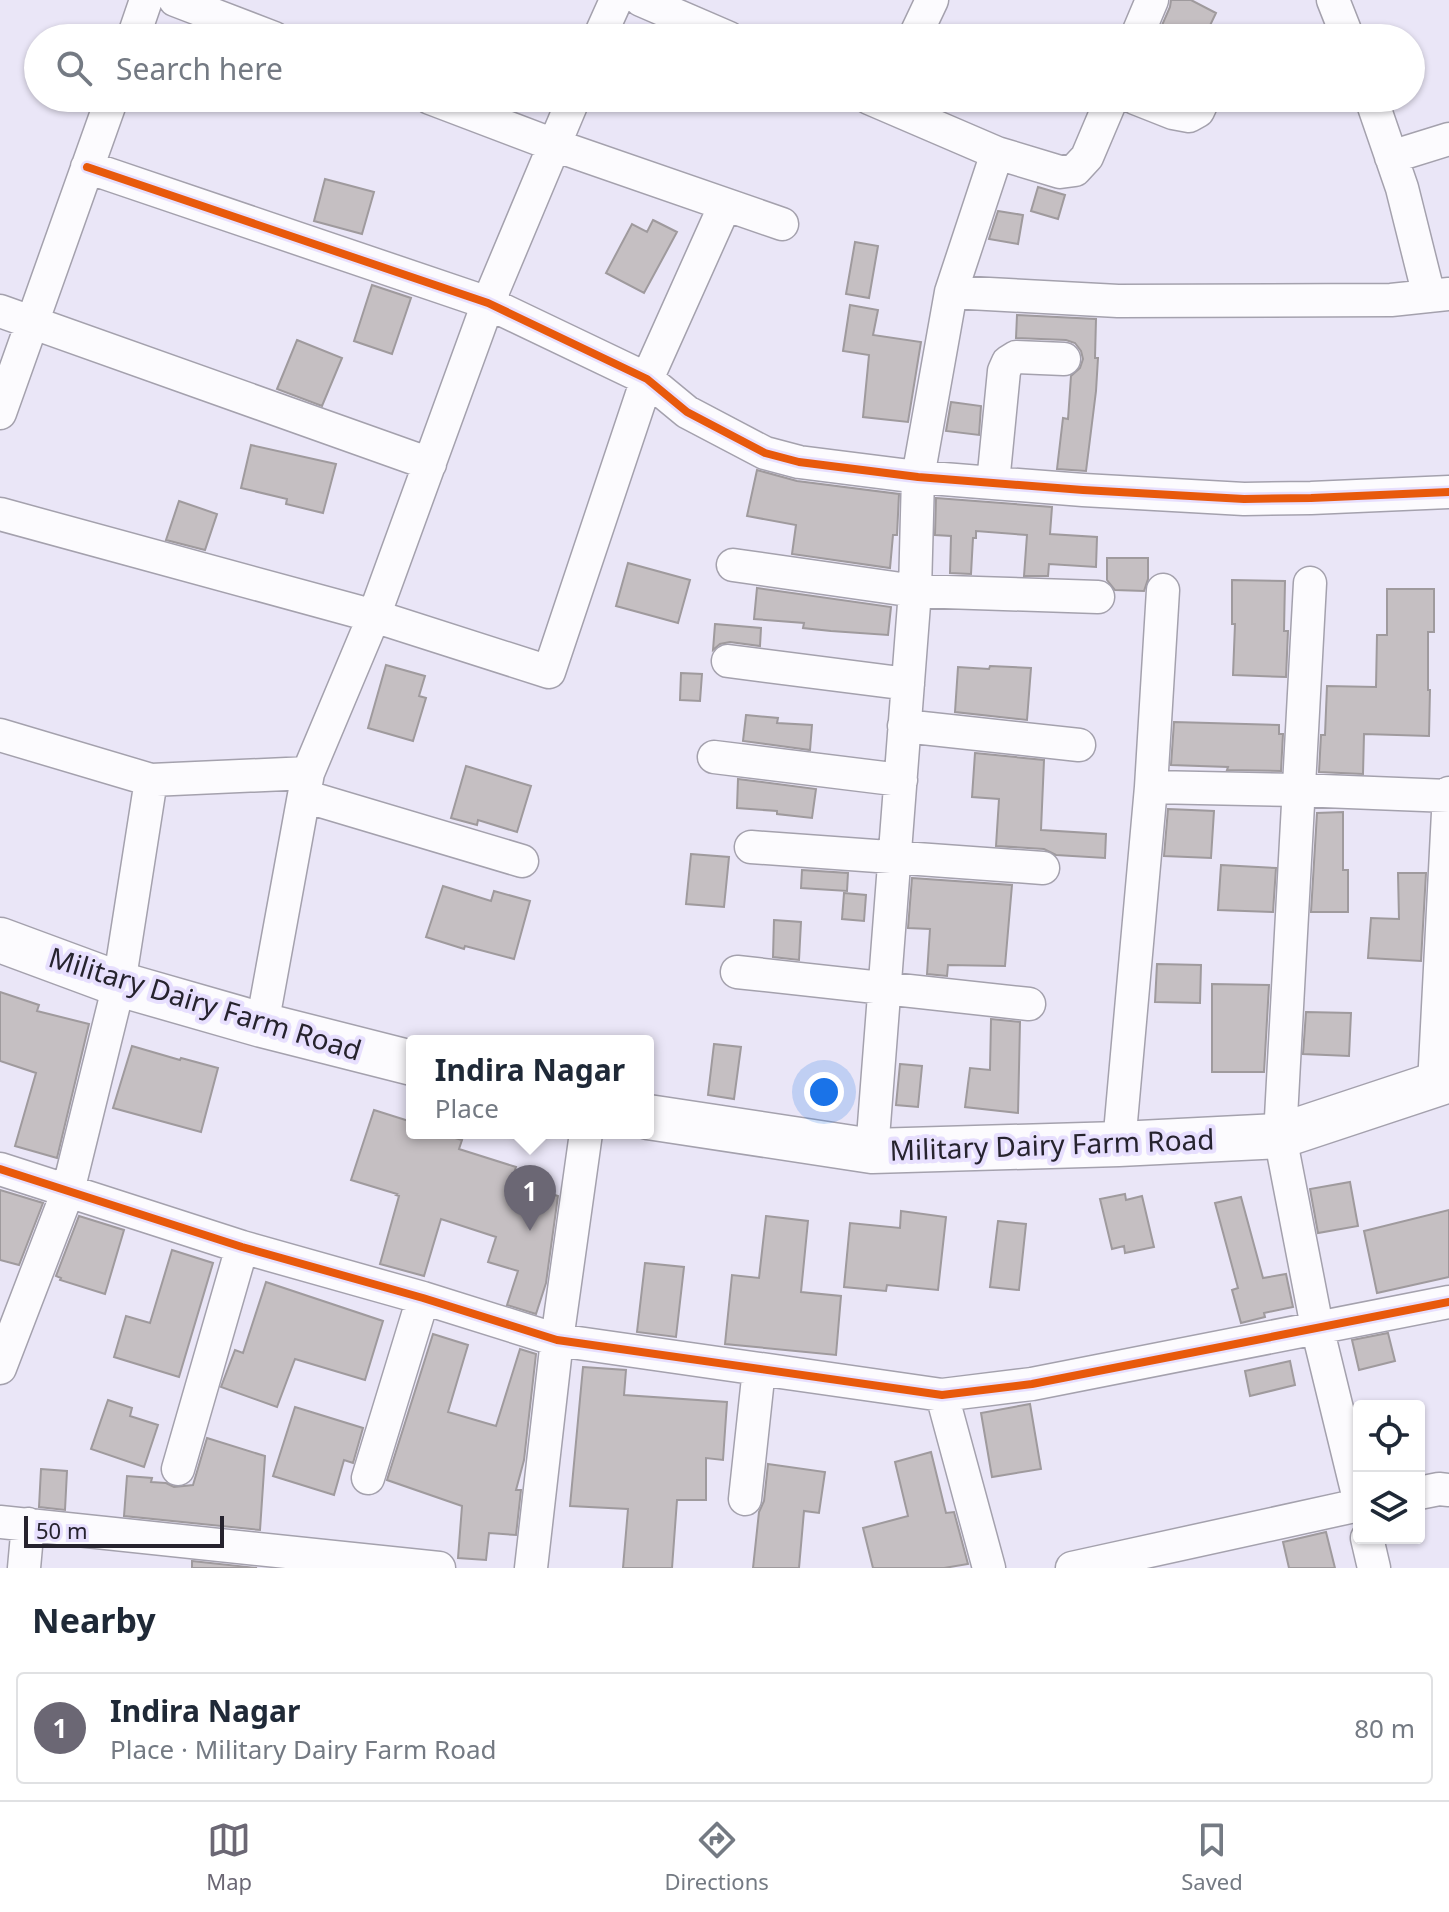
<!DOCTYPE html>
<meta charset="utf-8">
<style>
:root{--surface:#fff;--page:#f2f2f3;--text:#1f2937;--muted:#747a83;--line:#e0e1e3;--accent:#6b6774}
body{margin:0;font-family:"Noto Sans",sans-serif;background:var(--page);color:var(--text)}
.controls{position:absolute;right:24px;bottom:24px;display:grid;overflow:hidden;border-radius:8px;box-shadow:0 2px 6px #0004}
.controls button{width:72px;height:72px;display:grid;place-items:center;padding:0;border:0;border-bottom:2px solid var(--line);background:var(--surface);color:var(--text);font:40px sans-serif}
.scale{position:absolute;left:24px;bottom:20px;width:200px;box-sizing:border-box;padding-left:8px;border:4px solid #26232e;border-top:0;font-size:22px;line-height:28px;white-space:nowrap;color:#26232e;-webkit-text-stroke:6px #e7dffe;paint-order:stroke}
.you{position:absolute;left:824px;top:1092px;width:28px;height:28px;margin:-20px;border:6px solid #fff;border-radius:50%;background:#1a73e8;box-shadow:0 0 0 12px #1a73e833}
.badge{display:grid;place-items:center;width:52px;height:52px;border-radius:50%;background:var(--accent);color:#fff;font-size:26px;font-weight:700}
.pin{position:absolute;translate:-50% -66px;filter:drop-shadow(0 2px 4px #0008)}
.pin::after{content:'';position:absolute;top:42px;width:28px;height:24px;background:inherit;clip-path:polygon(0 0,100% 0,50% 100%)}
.popup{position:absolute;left:406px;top:1035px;width:248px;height:104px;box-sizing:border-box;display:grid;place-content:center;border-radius:8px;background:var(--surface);filter:drop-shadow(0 2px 6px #0005);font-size:26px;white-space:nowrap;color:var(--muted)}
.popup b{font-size:30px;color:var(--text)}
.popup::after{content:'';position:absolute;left:50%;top:100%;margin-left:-16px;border:16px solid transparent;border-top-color:var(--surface)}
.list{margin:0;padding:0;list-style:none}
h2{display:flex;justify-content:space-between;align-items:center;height:104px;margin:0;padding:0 32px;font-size:34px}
h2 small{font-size:26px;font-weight:400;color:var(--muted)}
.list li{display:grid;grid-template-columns:52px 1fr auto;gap:24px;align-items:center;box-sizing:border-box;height:112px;margin:0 16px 16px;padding:0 16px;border:2px solid var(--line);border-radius:8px}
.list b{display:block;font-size:30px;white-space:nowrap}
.list p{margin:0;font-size:26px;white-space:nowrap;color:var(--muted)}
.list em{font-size:26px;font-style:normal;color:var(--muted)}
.icon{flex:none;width:44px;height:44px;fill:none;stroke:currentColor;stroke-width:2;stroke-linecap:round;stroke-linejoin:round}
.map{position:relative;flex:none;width:1449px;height:1568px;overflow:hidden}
.search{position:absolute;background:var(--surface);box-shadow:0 2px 6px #0004;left:24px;right:24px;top:24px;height:88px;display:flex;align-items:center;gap:20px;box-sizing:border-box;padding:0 28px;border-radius:44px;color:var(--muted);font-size:30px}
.sheet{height:232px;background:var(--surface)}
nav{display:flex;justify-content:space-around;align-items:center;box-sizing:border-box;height:112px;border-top:2px solid var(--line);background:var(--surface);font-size:22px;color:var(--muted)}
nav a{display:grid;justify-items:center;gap:4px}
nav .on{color:var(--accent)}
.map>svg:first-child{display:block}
.building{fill:#c5bfc2;stroke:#9f9a9d;stroke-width:2}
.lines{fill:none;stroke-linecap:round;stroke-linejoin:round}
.street-casing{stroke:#a4a1ad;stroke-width:35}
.secondary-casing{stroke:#a4a1ad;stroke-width:47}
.street{stroke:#fcfbfe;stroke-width:32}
.secondary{stroke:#fcfbfe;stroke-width:44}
.cycleway-casing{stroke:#e7dffe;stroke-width:13}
.cycleway{stroke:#e8590c;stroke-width:8}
.labels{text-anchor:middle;stroke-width:8;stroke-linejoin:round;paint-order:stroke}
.street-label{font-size:28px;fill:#26232e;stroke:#e7dffe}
</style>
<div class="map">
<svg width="1449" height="1568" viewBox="0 0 1449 1568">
<rect width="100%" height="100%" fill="#eae6f7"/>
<path class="building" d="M1171,0H1191L1216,13L1204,38H1172L1159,32L1170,7Z
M325,179L374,192L362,234L314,221Z
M1038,187L1065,195L1058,219L1031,211Z
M998,211L1023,215L1018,244L989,239Z
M653,220L677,232L644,293L606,273L632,224L647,232Z
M855,242L878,246L869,298L846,294Z
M372,285L411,298L392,354L354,341Z
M850,305L878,310L873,335L921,342L908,422L863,417L869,355L843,351Z
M1017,315L1096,319L1095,358H1098L1096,391L1086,471L1057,469L1063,418L1068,419L1071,376L1080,368L1083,359L1081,351L1075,343L1066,340L1016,338Z
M297,340L342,358L322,406L277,389Z
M951,402L981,406L979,435L946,431Z
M251,445L336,464L323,513L286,504L287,499L241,488Z
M757,470L797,481L899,494L897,535H893L890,568L792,554L796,525L747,516Z
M936,498L1052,507L1050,534L1097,537L1096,567L1049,564L1048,576H1024L1027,535L976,531V538H973L971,574L950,573L951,536L935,535Z
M179,501L217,514L205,550L166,540Z
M1107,558H1148V579L1144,591L1115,590L1107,580Z
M628,563L690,580L678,623L616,606Z
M1232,580L1285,581L1284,631H1288L1286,677L1233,675L1235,624H1232Z
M757,588L891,607L888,635L831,631L803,628L804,623L754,619Z
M1387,589H1434V632H1428V690H1430L1429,736L1364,734L1363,774L1319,772L1321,735H1325L1327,686L1376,687L1377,635H1387Z
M715,624L761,628L760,646L730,642L720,644L713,650Z
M386,665L425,676L419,696L426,698L413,741L368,728Z
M990,666L1031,668L1027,720L955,712L958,667L989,669Z
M681,673L702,674L700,701L680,700Z
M746,715L778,718L777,723L812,725L810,750L743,741Z
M1174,722L1279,725V734H1283L1281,771L1227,770L1228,767L1171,765Z
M975,753L1044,760L1041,830L1106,834L1105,858L1056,855L1044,849L996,846L999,799L972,797Z
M466,766L531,786L517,832L478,820L477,825L451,818Z
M738,779L816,789L812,818L777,814V811L737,808Z
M1168,809L1214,811L1211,858L1164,856Z
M1343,812V870H1348V912H1311L1317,813Z
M691,854L729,857L724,907L686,904Z
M1221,865L1276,868L1273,912L1218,910Z
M802,870L848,873L847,891L801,888Z
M1398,873H1426L1421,961L1368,958L1371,918L1399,919Z
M912,878L1012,885L1005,966L948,965L947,976L927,974L930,929L908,928Z
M443,886L491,901L494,891L530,901L514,959L465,946L464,949L426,937Z
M844,893L866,895L864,921L842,919Z
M774,920L801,922L799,960L773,957Z
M1157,964L1201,965L1200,1003L1155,1002Z
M1212,984L1269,985L1264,1072H1212Z
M0,992L39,1005L37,1011L89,1024L57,1158L15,1146L36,1073L0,1061Z
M1306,1012L1351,1013L1349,1056L1303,1054Z
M991,1019L1020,1022L1018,1113L965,1107L970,1068L990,1070Z
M714,1044L741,1047L734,1099L708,1095Z
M132,1046L180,1060L181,1058L218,1068L201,1132L113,1108Z
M900,1064L922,1066L918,1107L896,1105Z
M374,1110L412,1122V1133H438L462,1140L459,1149L516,1167L511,1182L558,1196L546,1283L536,1314L507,1305L518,1271L488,1262L496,1237L441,1219L424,1276L380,1264L399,1196L396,1195L397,1194L351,1180Z
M1350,1182L1358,1226L1318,1233L1310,1189Z
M0,1190L43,1203L19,1265L0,1260Z
M1125,1194L1126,1200L1142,1196L1154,1247L1125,1253L1124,1246L1112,1249L1100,1199Z
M1241,1197L1263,1278L1286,1274L1293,1307L1264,1313L1265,1317L1241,1323L1232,1290L1238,1288L1215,1203Z
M1449,1210V1277L1377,1293L1364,1231Z
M901,1211L946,1217L938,1290L887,1285L886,1291L844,1287L850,1223L900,1228Z
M79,1216L124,1230L105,1294L60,1280L61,1278L56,1276Z
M766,1216L808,1221L801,1292L841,1296L836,1355L725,1344L732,1275L759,1278Z
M998,1221L1026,1224L1019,1290L990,1287Z
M172,1250L213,1263L179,1377L114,1357L126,1316L150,1323Z
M645,1263L684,1267L676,1337L637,1332Z
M266,1282L383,1321L365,1380L295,1359L277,1407L221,1387L235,1350L243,1353Z
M1388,1333L1395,1361L1359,1370L1352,1340Z
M433,1334L468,1345L448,1412L496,1426L520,1349L536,1354L524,1460L516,1490H521L516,1535L489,1533L486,1560L458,1558L462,1506L387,1480Z
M1290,1361L1295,1385L1250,1396L1245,1371Z
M583,1367L626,1370L624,1395L727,1402L723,1460L706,1458V1500H677L672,1568H623L628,1509L570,1506Z
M108,1400L132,1408L130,1416L158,1425L144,1467L91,1449Z
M1030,1404L1041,1469L992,1477L981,1413Z
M295,1407L363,1428L353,1463L344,1460L334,1495L273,1476Z
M207,1438L265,1456L260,1530L124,1516L127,1476L152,1478L151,1482L166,1483L174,1487L193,1485Z
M931,1452L946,1513L954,1512L968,1564L944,1568H873L863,1528L908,1516L895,1462Z
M768,1464L825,1472L819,1513L804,1511L799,1568H753L759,1512L764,1501Z
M41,1469L67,1471L65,1510L39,1507Z
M1326,1532L1335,1568H1289L1283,1542Z
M192,1561L257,1568H192Z"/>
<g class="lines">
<g class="street-casing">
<path id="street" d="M175,0L274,38
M641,0L729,38
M1333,0L1348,38
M133,38L146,0
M599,38L616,0
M914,38L932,0
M1136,38L1152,0
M430,98L554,145L782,224
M869,98L997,153L1060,172L1075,170L1087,157L1112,98
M1135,98L1173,113L1189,116L1198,111L1204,98
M1371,98L1402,188L1429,296
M1391,157L1449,139
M87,167L488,303L647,379L687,412L765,453L799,462L918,477L993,483L1083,490L1244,499L1311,498L1449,492
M951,292L1118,301L1391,300L1449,294
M0,311L430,464
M0,413L112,98
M993,483L1004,371L1008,362L1016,357L1064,359
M0,514L374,616L549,672L647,379L725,205
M733,565L915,591L1098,597
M1310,583L1280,1136L1317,1327L1359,1499
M728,661L908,684
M904,726L1079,745
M0,735L151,780L308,773
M714,757L901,780
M1151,787L1163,590
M304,796L522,861
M751,847L1043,868
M737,972L1029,1004
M262,1025L308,773L374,616L488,303L574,98
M1434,1085L1449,793
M1119,1144L1151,787L1298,790L1449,796
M872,1151L915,591L918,477L951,292L997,153
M0,1169L242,1247L423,1298L557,1340L942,1395L1032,1384L1449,1302
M0,1368L68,1191L119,984L151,780
M942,1395L989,1568
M178,1469L242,1247
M368,1478L423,1298
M1419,1493L1439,1489L1449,1490
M745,1499L759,1369
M0,1522L439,1568
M1367,1538L1374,1568
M24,1568L28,1524
M531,1568L557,1340L586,1133
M1072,1568L1359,1505"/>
</g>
<g class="secondary-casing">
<path id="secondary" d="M0,940L119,984L262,1025L412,1063
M648,1117L872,1151L1119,1144L1280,1136L1449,1080"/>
</g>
<use href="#street" class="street"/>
<use href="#secondary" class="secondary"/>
<g class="cycleway-casing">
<path id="cycleway" d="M87,167L488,303L647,379L687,412L765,453L799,462L918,477L993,483L1083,490L1244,499L1311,498L1449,492
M0,1169L242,1247L423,1298L557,1340L942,1395L1032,1384L1449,1302"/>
</g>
<use href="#cycleway" class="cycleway"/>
</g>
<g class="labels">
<g class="street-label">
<text transform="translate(205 1004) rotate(17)" y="10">Military Dairy Farm Road</text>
<text transform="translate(1052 1145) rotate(-2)" y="10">Military Dairy Farm Road</text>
</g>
</g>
</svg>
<div class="controls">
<button><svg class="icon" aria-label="locate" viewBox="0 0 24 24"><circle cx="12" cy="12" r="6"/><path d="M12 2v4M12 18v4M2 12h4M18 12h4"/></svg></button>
<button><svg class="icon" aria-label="layers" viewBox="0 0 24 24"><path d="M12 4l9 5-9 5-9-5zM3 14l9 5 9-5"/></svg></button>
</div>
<div class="scale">50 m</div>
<div class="you"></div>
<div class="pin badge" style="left:530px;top:1231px">1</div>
<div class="popup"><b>Indira Nagar</b>Place</div>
<div class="search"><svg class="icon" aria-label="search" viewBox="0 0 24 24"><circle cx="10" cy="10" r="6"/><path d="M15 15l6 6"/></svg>Search here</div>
</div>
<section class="sheet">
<h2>Nearby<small></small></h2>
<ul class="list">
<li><span class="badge">1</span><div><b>Indira Nagar</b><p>Place · Military Dairy Farm Road</p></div><em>80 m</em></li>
</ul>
</section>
<nav>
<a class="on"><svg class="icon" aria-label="map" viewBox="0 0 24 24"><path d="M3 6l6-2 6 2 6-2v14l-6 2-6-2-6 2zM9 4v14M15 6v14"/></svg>Map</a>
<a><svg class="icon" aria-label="directions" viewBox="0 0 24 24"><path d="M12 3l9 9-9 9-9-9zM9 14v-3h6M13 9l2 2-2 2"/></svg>Directions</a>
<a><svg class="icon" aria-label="saved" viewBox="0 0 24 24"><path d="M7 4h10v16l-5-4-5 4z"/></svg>Saved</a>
</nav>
